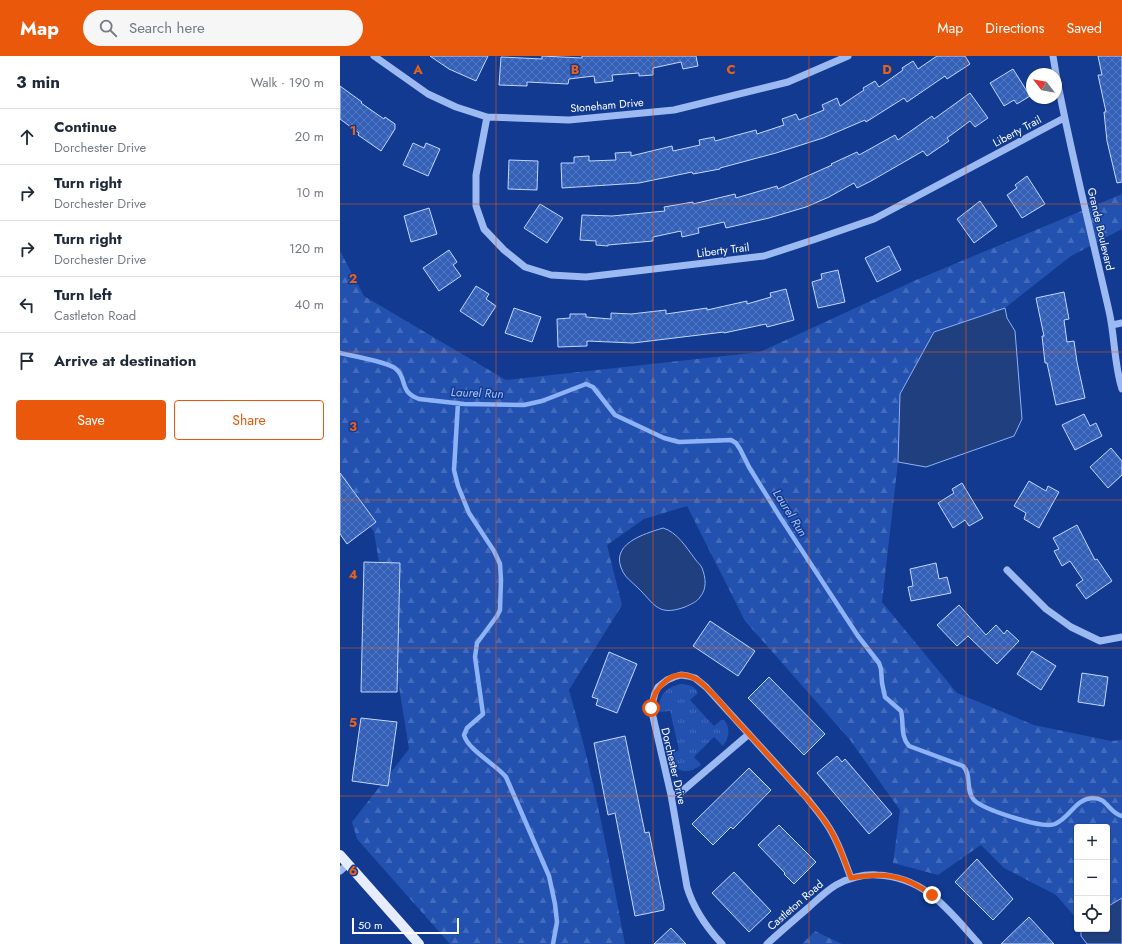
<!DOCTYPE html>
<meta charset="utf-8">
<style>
:root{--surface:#fff;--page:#f6f6f7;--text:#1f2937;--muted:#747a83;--line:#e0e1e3;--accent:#ea580c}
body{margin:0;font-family:Jost,sans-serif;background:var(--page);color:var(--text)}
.controls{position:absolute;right:12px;bottom:12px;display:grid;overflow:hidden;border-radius:4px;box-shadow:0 1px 3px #0004}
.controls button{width:36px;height:36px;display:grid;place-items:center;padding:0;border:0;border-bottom:1px solid var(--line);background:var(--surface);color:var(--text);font:20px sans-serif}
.compass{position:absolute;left:686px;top:12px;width:36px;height:36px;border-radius:50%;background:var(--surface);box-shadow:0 1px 3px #0004;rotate:301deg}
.scale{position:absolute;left:12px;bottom:10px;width:107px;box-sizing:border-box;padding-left:4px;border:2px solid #fff;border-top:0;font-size:11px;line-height:14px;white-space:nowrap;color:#fff;-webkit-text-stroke:3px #113a90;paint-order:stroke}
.stop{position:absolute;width:12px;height:12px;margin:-9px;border:3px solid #ea580c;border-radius:50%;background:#fff}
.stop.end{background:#ea580c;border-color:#fff;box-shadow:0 1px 4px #0008}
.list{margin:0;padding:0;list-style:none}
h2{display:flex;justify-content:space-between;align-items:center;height:52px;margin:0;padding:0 16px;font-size:17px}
h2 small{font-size:13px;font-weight:400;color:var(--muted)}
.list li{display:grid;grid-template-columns:26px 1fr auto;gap:12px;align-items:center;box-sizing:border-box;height:56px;padding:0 16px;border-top:1px solid var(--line)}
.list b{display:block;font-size:15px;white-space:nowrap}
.list p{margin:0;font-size:13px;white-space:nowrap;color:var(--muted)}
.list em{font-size:13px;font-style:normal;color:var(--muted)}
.actions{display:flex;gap:8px;padding:12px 16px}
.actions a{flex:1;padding:9px 0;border:1px solid var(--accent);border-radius:4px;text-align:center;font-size:14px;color:var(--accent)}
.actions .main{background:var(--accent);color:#fff}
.icon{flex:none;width:22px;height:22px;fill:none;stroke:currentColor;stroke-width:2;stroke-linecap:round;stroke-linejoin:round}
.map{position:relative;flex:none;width:782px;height:888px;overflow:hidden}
header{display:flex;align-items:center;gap:24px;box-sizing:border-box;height:56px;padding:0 20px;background:var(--accent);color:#fff}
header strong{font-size:19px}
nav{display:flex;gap:22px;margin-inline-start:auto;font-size:14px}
.search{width:280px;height:36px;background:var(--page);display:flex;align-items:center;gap:10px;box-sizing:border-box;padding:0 14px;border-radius:22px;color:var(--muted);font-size:15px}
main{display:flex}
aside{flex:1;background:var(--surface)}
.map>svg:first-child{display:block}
.grass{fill:url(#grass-tufts)}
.forest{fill:url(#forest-firs)}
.water{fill:#203f7f;stroke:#8db2f6}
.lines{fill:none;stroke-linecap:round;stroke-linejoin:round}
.stream{stroke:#8db2f6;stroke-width:4.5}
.building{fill:url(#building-cross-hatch);stroke:#c3d6fd}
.minor{stroke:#9cb9f2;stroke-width:7}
.major{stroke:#e7edff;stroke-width:10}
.route{stroke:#ea580c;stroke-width:5}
.grid{fill:none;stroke:#e96118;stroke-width:1;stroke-opacity:0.55}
.labels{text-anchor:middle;stroke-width:3;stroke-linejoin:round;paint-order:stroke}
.street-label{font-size:11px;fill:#fff;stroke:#113a90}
.water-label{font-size:12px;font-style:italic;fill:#a8c3f9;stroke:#113a90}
.grid-label{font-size:13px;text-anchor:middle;font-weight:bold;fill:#e96118;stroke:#113a90;stroke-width:3;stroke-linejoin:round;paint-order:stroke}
</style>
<header>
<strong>Map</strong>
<div class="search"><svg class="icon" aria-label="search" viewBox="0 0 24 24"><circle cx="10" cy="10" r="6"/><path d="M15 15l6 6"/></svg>Search here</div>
<nav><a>Map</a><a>Directions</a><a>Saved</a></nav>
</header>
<main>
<aside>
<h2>3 min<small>Walk · 190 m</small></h2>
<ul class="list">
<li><svg class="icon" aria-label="ahead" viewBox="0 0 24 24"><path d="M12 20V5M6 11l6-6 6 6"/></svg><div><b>Continue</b><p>Dorchester Drive</p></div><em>20 m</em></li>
<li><svg class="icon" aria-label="right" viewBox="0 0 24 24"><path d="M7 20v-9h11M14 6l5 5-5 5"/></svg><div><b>Turn right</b><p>Dorchester Drive</p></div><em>10 m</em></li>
<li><svg class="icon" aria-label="right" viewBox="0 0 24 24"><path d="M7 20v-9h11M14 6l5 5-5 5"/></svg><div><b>Turn right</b><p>Dorchester Drive</p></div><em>120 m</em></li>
<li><svg class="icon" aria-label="left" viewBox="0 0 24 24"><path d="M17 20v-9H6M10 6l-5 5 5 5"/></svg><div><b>Turn left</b><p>Castleton Road</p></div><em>40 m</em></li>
<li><svg class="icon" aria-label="arrive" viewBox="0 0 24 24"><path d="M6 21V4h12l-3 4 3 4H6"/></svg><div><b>Arrive at destination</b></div></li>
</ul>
<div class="actions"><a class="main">Save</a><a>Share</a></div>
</aside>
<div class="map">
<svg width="782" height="888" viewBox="0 0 782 888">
<defs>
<pattern id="grass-tufts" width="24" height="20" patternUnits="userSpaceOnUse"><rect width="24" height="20" fill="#2351af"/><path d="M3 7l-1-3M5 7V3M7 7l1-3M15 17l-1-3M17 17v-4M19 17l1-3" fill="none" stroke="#446bbb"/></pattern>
<pattern id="forest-firs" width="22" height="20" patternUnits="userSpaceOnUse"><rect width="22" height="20" fill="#2351af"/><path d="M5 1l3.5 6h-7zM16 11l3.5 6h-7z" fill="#446bbb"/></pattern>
<pattern id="building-cross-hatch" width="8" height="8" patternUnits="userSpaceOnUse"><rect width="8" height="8" fill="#3560b7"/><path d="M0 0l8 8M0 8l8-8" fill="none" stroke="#5378c2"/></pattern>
</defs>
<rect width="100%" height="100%" fill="#113a90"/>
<path class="grass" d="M340,628C348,628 355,630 358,637L350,644L374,670L381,664H384C391,672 389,682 383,690L374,681L354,701L361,708L360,710C344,720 334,715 328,698L339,694L330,655L321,656L319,655C319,639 325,632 340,628Z"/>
<path class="forest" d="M782,138V173L731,200L665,252L594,276L560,338L558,406L542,546L617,637L694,669L771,685L782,684V842L767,851V771H737V863L716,839L664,812L641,789L598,819L553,807L560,754L510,684L405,565L347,450L304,463L267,489L282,549L229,634C253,717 269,803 285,888H110L17,783L12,766L69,693L34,476L0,428V195L24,240L166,324L420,296L576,224Z
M475,875L502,888H462Z"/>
<path class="water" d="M665,252L667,262L675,275L682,363L674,380L586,411L558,406L560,338L594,276Z
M323,472C337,476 346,491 355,503C357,506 361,509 362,512C366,522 367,533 360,541C357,546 351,548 345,551C317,561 315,548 297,531C292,526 286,522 283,516C268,488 304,478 323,472Z
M782,842V888H747L741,880V873H767V851Z"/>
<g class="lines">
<path class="stream" d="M0,297C12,300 49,306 56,313C68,323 58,335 79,343L124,348L184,349L202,345L246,328L253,331L275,359L324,382L339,386L391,384L396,387L400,393L409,411L440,461L518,580L539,607L541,613L542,627L545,641L561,655C564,667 560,680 569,690L623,710C632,718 625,734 634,744C644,754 703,773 715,768C730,762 735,743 752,742C767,741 769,757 782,760
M118,347L114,414L118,430L129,457L154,495L160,508L161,524L160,554L157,560L137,587L135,601L143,658L127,672L124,679C128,694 155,708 166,721L209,820L215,848L217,866L213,888"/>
</g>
<path class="building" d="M90,0H148L136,25L109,13Z
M202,0L242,2V0H356L358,10L343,13L341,6L313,12V19L299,20V17L272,19L273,25L255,27L254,20L229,23L228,28L187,26V30L159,29L161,1L202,3Z
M597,0H625L630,8L607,23L605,20L567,46L564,42L526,66L525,64L483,82L436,97L380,112V113L353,118L352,116L299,127L222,132L221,107H234V101L249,100V105L276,104L275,97L291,96V100L332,90L333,95L360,89L359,84L374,81L375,85L416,74L417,78L444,69L442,63L456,58L459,64L484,54L482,49L497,42L500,50L524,34L523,32L535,25L539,31L563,14L562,12L573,5L578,13Z
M758,0H782V126L777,127L767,85L764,56H766L758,19H762Z
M673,13L690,40L677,48L674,44L664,50L650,27Z
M0,30L22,46L21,47L44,63L45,61L55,68V73L41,95L18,79L19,77L0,63Z
M630,37L648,62L635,71L630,65L607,82L609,85L587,100L583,95L531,125L517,132L514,127L489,141L466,151L429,162L386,172L384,166L358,172L359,177L342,181L341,175L313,181V185L268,189V190L256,189V185L240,184L242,159L272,160L325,155L324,151L353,146V148L395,138L396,142L437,130L438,133L492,109L491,108L517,96L519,99L555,79L558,84L592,60L594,63Z
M73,87L84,92L86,87L100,93L88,120L63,109Z
M169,104L198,105L197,134L168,133Z
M687,120L705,148L682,162L667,139L677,132L675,129Z
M640,145L657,170L634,187L617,163Z
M200,148L223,162L207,187L184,172Z
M89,152L97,178L71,186L64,160Z
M549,190L561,214L537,226L525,202Z
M109,194L117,206L113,209L121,220L99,235L83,212Z
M498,214L505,246L478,252L472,226L482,223L481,218Z
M136,230L149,238L146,243L156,250L143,270L120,255Z
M446,233L454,264L427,271L426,268L384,277V276L293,287L247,285V290L218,291L217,263L230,262V258H246V261L271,263V257L291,258L326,254V258L367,252V254L407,245V248L431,241L430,237Z
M724,236L729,263L724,264L727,286L734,285L737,306L745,342L716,349L707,307H705L702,280H704L696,242Z
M174,252L201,261L192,286L165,277Z
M744,358L750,370L756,367L762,380L735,394L722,369Z
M771,392L782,405V419L768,432L750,411Z
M0,417L36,466L7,488L0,478Z
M689,425L706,435L708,430L719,436L699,472L684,463L686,457L674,450Z
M622,427L643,462L629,470L625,464L613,472L598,447L614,437L612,433Z
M737,469L755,504L757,503L772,525L746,543L736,529L743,524L730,505L722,510L714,495L719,493L713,482Z
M24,506L60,507L57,636H21Z
M596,507L599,523L607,521L611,537L571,545L568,531L573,530L570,513Z
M619,549L646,579L656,569L664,578L667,574L679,585L657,608L628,580L617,590L597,569Z
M370,565L415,595L398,620L353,590Z
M692,595L716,610L701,634L677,618Z
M269,596L297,608L277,657L256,649L258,643L252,641Z
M742,617L768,621L764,650L738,646Z
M429,621L485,678L464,699L408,642Z
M21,662L57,666L48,730L12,725Z
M285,680L305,777L309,776L324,849V854L295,860L275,757L268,759L254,687Z
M497,700L502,706L505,703L552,758L529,778L477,717Z
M409,712L431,734L393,773L391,771L373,789L352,768Z
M439,769L476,806L454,828L444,818L445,817L418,789Z
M637,803L673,843L653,864L615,826Z
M394,816L431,855L409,876L372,837Z
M689,861L714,888H661Z
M331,872L346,888H314Z"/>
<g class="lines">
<path class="minor" d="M34,0L88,38L116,51L147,61L229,64L334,54L448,26L508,0
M713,0L716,18
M716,18C731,98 751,176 769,255C775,281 774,308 782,333
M147,61L136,119V150L144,173L164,194L185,211L211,219L246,221L424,200L476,183L534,163L724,62
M772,269L782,267
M667,514L706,553L731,571L760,585L782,581
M331,739L340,737L409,678
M0,815L8,808
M382,888C366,871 354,854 347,831L331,739L311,652L315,637L318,631L327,624L334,621L341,619L348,620L355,622L366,631L467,742C473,750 480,758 486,767C498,784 504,804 511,822
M427,888C440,876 454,864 468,852C477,844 486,835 496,829C508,822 524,818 537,819C586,821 609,855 639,888"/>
<path class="major" d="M0,799L79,888"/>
</g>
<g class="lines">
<path class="route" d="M311,652C314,631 333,610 356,623C369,631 383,650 394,662C411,680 428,699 445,718C459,734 474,749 486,767C498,784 504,804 511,822C545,816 564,819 592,839"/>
</g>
<path class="grid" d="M156,0V888M313,0V888M469,0V888M626,0V888M0,148H782M0,296H782M0,444H782M0,592H782M0,740H782"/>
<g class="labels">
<g class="street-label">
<text transform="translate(267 49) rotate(-5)" y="4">Stoneham Drive</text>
<text transform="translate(677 75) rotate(-28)" y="4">Liberty Trail</text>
<text transform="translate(761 173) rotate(77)" y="4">Grande Boulevard</text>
<text transform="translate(383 194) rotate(-7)" y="4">Liberty Trail</text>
<text transform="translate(334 710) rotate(77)" y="4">Dorchester Drive</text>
<text transform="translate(455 849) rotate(-41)" y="4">Castleton Road</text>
</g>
<g class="water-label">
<text transform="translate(137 337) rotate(2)" y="4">Laurel Run</text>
<text transform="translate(450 457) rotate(58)" y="4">Laurel Run</text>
</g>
</g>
<g class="grid-label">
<text x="78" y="18">A</text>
<text x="235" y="18">B</text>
<text x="391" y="18">C</text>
<text x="547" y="18">D</text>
<text x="13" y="79">1</text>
<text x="13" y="227">2</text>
<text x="13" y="375">3</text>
<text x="13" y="523">4</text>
<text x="13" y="671">5</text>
<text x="13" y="819">6</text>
</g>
</svg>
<div class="controls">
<button>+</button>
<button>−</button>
<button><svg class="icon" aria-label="locate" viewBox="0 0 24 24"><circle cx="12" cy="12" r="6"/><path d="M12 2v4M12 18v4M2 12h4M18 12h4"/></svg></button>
</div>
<svg class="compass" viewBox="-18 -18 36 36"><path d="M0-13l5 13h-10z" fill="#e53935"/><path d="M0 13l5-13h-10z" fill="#747a83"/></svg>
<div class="scale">50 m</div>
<div class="stop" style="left:311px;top:652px"></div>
<div class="stop end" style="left:592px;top:839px"></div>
</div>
</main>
